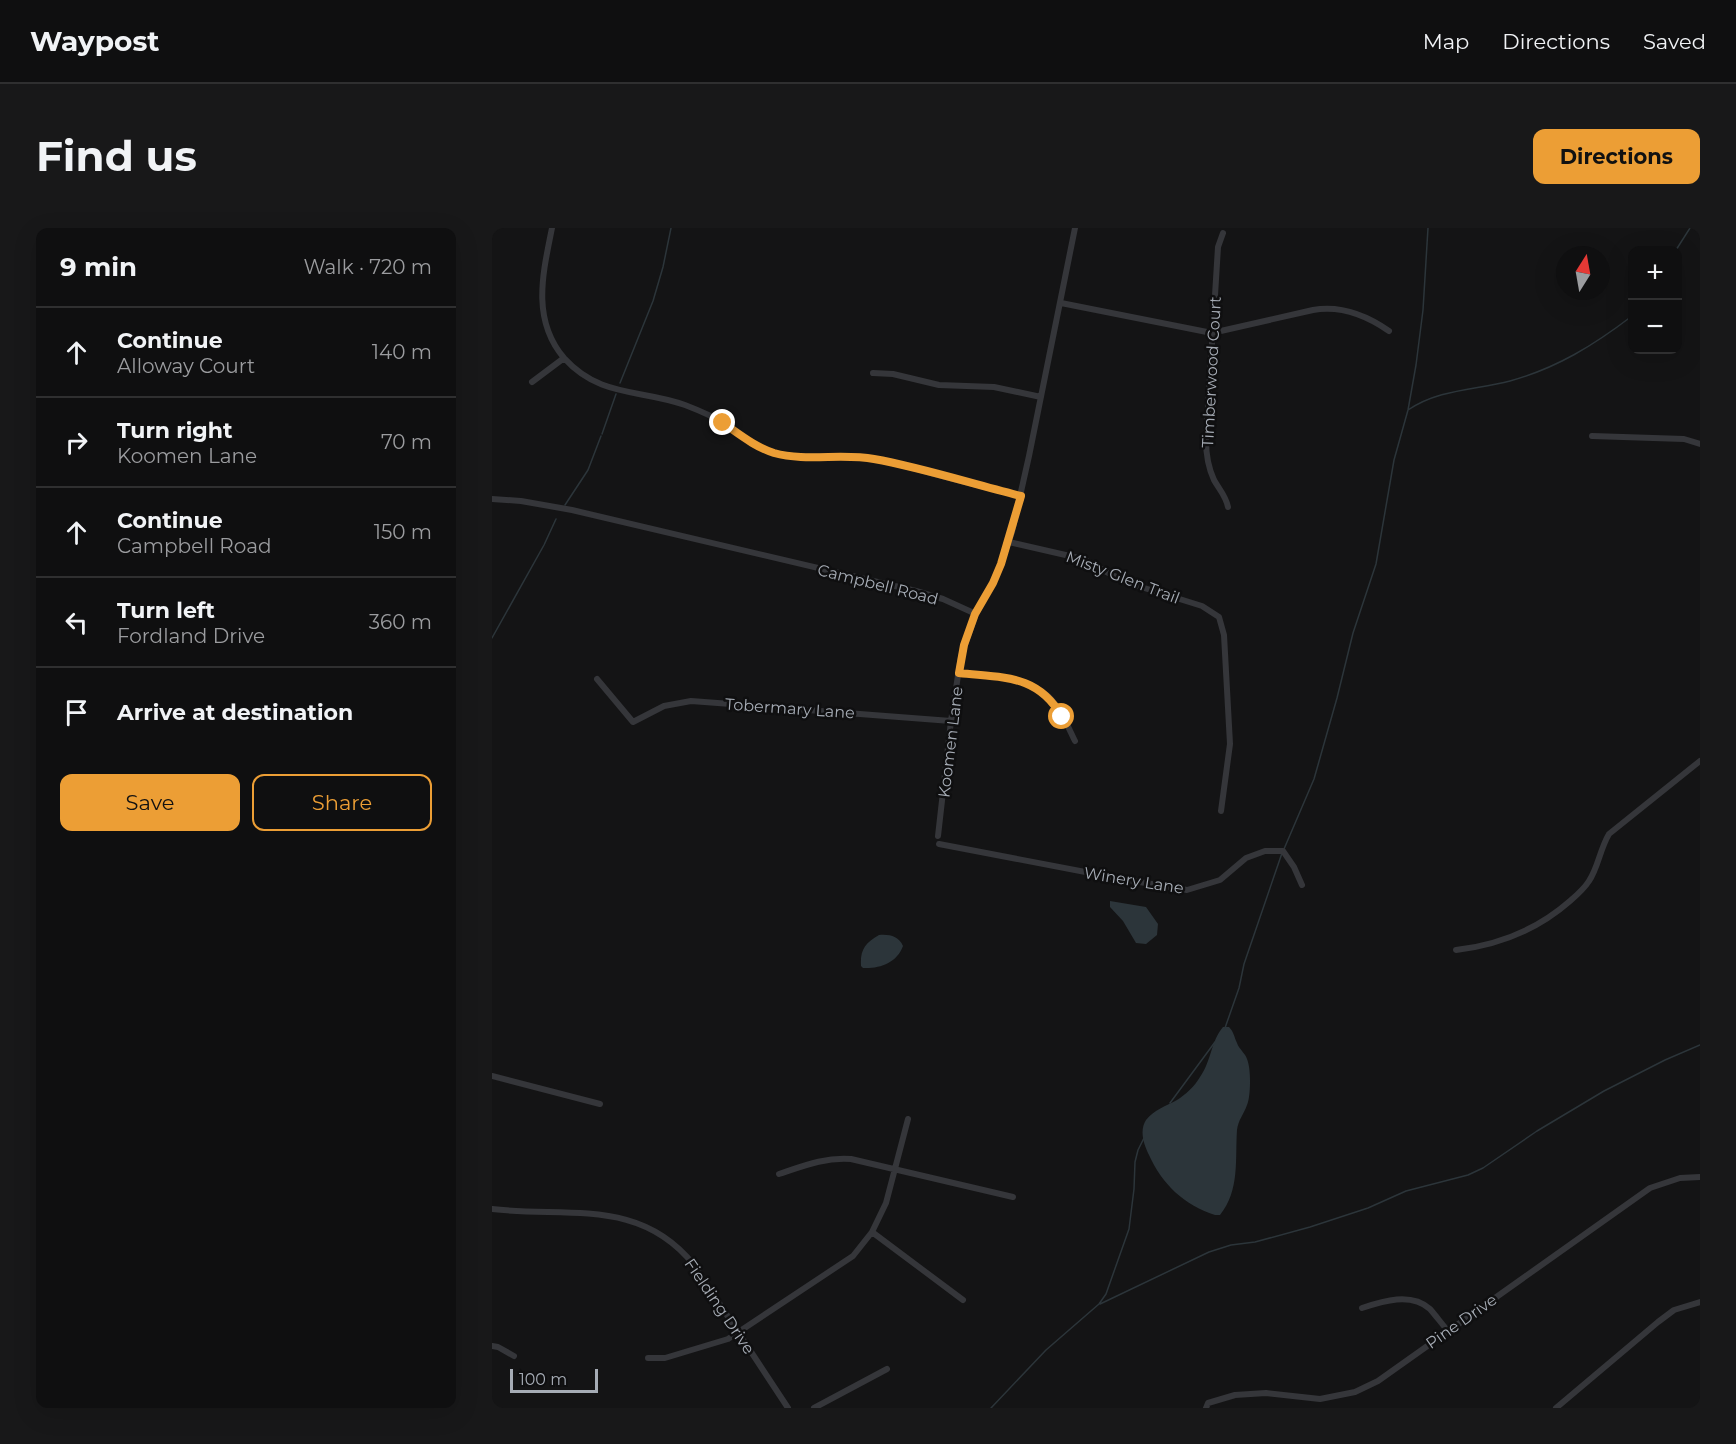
<!DOCTYPE html>
<meta charset="utf-8">
<style>
:root{--surface:#0f0f10;--page:#181819;--text:#f1f3f6;--muted:#9b9c9f;--line:#2f2f30;--accent:#ec9e35}
body{margin:0;font-family:Montserrat,sans-serif;background:var(--page);color:var(--text)}
.controls{position:absolute;right:18px;top:18px;display:grid;overflow:hidden;border-radius:12px;box-shadow:0 6px 24px #0002}
.controls button{width:54px;height:54px;display:grid;place-items:center;padding:0;border:0;border-bottom:2px solid var(--line);background:var(--surface);color:var(--text);font:30px sans-serif}
.compass{position:absolute;left:1064px;top:18px;width:54px;height:54px;border-radius:50%;background:var(--surface);box-shadow:0 6px 24px #0002;rotate:11deg}
.scale{position:absolute;left:18px;bottom:15px;width:88px;box-sizing:border-box;padding-left:6px;border:3px solid #a6acb5;border-top:0;font-size:16px;line-height:21px;white-space:nowrap;color:#a6acb5;-webkit-text-stroke:4px #0f0f10;paint-order:stroke}
.stop{position:absolute;width:18px;height:18px;margin:-14px;border:4px solid #ec9e35;border-radius:50%;background:#fff}
.stop.end{background:#ec9e35;border-color:#fff;box-shadow:0 2px 6px #0008}
.list{margin:0;padding:0;list-style:none}
h2{display:flex;justify-content:space-between;align-items:center;height:78px;margin:0;padding:0 24px;font-size:26px}
h2 small{font-size:20px;font-weight:400;color:var(--muted)}
.list li{display:grid;grid-template-columns:39px 1fr auto;gap:18px;align-items:center;box-sizing:border-box;height:90px;padding:0 24px;border-top:2px solid var(--line)}
.list b{display:block;font-size:22px;white-space:nowrap}
.list p{margin:0;font-size:20px;white-space:nowrap;color:var(--muted)}
.list em{font-size:20px;font-style:normal;color:var(--muted)}
.actions{display:flex;gap:12px;padding:18px 24px}
.actions a{flex:1;padding:14px 0;border:2px solid var(--accent);border-radius:12px;text-align:center;font-size:21px;color:var(--accent)}
.actions .main{background:var(--accent);color:#111}
.icon{flex:none;width:33px;height:33px;fill:none;stroke:currentColor;stroke-width:2;stroke-linecap:round;stroke-linejoin:round}
.map{position:relative;flex:none;width:1208px;height:1180px;overflow:hidden;border-radius:12px}
header{display:flex;align-items:center;gap:36px;box-sizing:border-box;height:84px;padding:0 30px;background:var(--surface);border-bottom:2px solid var(--line)}
header strong{font-size:28px}
nav{display:flex;gap:33px;margin-inline-start:auto;font-size:21px}
.intro{display:flex;align-items:center;justify-content:space-between;box-sizing:border-box;height:144px;padding:0 36px}
h1{margin:0;font-size:42px}
.button{padding:15px 27px;border-radius:12px;background:var(--accent);color:#111;font-size:21px;font-weight:700}
main{display:flex;gap:36px;padding:0 36px}
aside{flex:1;background:var(--surface);border-radius:12px;box-shadow:0 6px 24px #0002}
.map>svg:first-child{display:block}
.water{fill:#2c353a}
.lines{fill:none;stroke-linecap:round;stroke-linejoin:round}
.stream{stroke:#2c353a;stroke-width:1.5}
.minor{stroke:#35363a;stroke-width:6}
.route{stroke:#ec9e35;stroke-width:8}
.labels{text-anchor:middle;stroke-width:5;stroke-linejoin:round;paint-order:stroke}
.street-label{font-size:16px;fill:#a6acb5;stroke:#0f0f10}
</style>
<header>
<strong>Waypost</strong>
<nav><a>Map</a><a>Directions</a><a>Saved</a></nav>
</header>
<div class="intro"><h1>Find us</h1><a class="button">Directions</a></div>
<main>
<aside>
<h2>9 min<small>Walk · 720 m</small></h2>
<ul class="list">
<li><svg class="icon" aria-label="ahead" viewBox="0 0 24 24"><path d="M12 20V5M6 11l6-6 6 6"/></svg><div><b>Continue</b><p>Alloway Court</p></div><em>140 m</em></li>
<li><svg class="icon" aria-label="right" viewBox="0 0 24 24"><path d="M7 20v-9h11M14 6l5 5-5 5"/></svg><div><b>Turn right</b><p>Koomen Lane</p></div><em>70 m</em></li>
<li><svg class="icon" aria-label="ahead" viewBox="0 0 24 24"><path d="M12 20V5M6 11l6-6 6 6"/></svg><div><b>Continue</b><p>Campbell Road</p></div><em>150 m</em></li>
<li><svg class="icon" aria-label="left" viewBox="0 0 24 24"><path d="M17 20v-9H6M10 6l-5 5 5 5"/></svg><div><b>Turn left</b><p>Fordland Drive</p></div><em>360 m</em></li>
<li><svg class="icon" aria-label="arrive" viewBox="0 0 24 24"><path d="M6 21V4h12l-3 4 3 4H6"/></svg><div><b>Arrive at destination</b></div></li>
</ul>
<div class="actions"><a class="main">Save</a><a>Share</a></div>
</aside>
<div class="map">
<svg width="1208" height="1180" viewBox="0 0 1208 1180">
<rect width="100%" height="100%" fill="#141415"/>
<path class="water" d="M618,673L654,679L666,696L665,707L654,716L644,715L631,693L618,679Z
M387,707C397,706 407,708 411,718C405,735 387,741 371,740L369,738C368,722 373,715 387,707Z
M731,799H737C742,804 742,809 745,815C747,821 753,825 755,831C759,840 759,867 755,877C752,886 746,892 745,902C743,932 748,962 728,987H723C692,977 670,956 657,927C652,917 647,903 654,892C662,882 674,878 685,872C693,867 703,858 708,849C719,834 719,813 731,799Z"/>
<g class="lines">
<path class="stream" d="M1184,22L1198,0
M128,155L161,73L171,39L179,0
M916,182C947,161 983,162 1018,153C1065,140 1102,117 1140,88
M110,206L124,166
M73,277L96,242L109,208
M0,410L52,317L64,291
M792,621L822,551L845,470L861,405L884,336L902,232L916,182L924,137L931,82L936,0
M733,800L747,760L752,736L790,625
M678,875L723,814
M608,1076L717,1024L739,1017L763,1014L818,999L876,980L914,963L976,947L991,940L1045,903L1112,863L1173,832L1208,817
M499,1180L554,1122L607,1076L614,1066L637,1001L642,961L643,934L646,922L652,910"/>
<path class="minor" d="M60,0C51,45 39,91 72,130C108,170 149,161 193,177C206,182 221,188 233,196C249,206 262,219 280,224C309,233 340,225 370,229C391,232 412,238 432,243C464,252 497,260 529,268
M731,5L726,19L714,212C714,226 716,239 722,252C727,261 734,268 736,279
M569,75L720,105L821,82C849,77 874,87 897,103
M381,145L401,146L447,157L502,159L549,169
M40,154L72,130
M1100,208L1192,211L1208,216
M0,271L29,273L80,282L424,363L451,371L484,386
M517,314L591,331L633,354L710,378L727,389L732,407L738,516L729,583
M467,445C496,448 534,447 557,469C569,481 576,499 583,513
M105,451L141,494L172,478L199,473L459,493
M446,608L459,493L469,428L484,386L504,349L520,304L537,228L583,0
M447,616L630,651L695,662L728,652L754,630L773,623H791L802,639L810,657
M964,722C1007,717 1045,702 1078,673C1085,667 1092,661 1097,653C1106,640 1108,621 1117,606L1208,533
M0,848L108,876
M287,946C311,938 333,929 359,931L521,969
M0,981C75,990 148,969 202,1037L296,1180
M380,1004L471,1072
M870,1080C891,1073 919,1064 938,1081C944,1088 950,1096 956,1103
M0,1118L6,1119L22,1128
M156,1130H173L236,1111L361,1028L380,1004L394,975L416,891
M322,1180L395,1141
M714,1180L716,1175L743,1167L774,1165L828,1171L863,1164L886,1153L1158,960L1188,950L1208,949
M1064,1180L1166,1094L1182,1082L1208,1074"/>
</g>
<g class="lines">
<path class="route" d="M231,195C247,206 263,219 282,225C314,234 349,225 382,231C432,240 480,256 529,268L509,336L501,355L483,386L472,417L467,445C511,450 546,446 570,489"/>
</g>
<g class="labels">
<g class="street-label">
<text transform="translate(719 144) rotate(-87)" y="6">Timberwood Court</text>
<text transform="translate(631 349) rotate(21)" y="6">Misty Glen Trail</text>
<text transform="translate(386 356) rotate(14)" y="6">Campbell Road</text>
<text transform="translate(298 480) rotate(4)" y="6">Tobermary Lane</text>
<text transform="translate(458 514) rotate(-83)" y="6">Koomen Lane</text>
<text transform="translate(642 652) rotate(9)" y="6">Winery Lane</text>
<text transform="translate(228 1078) rotate(56)" y="6">Fielding Drive</text>
<text transform="translate(969 1093) rotate(-35)" y="6">Pine Drive</text>
</g>
</g>
</svg>
<div class="controls">
<button>+</button>
<button>−</button>
</div>
<svg class="compass" viewBox="-18 -18 36 36"><path d="M0-13l5 13h-10z" fill="#e53935"/><path d="M0 13l5-13h-10z" fill="#9b9c9f"/></svg>
<div class="scale">100 m</div>
<div class="stop" style="left:570px;top:489px"></div>
<div class="stop end" style="left:231px;top:195px"></div>
</div>
</main>
